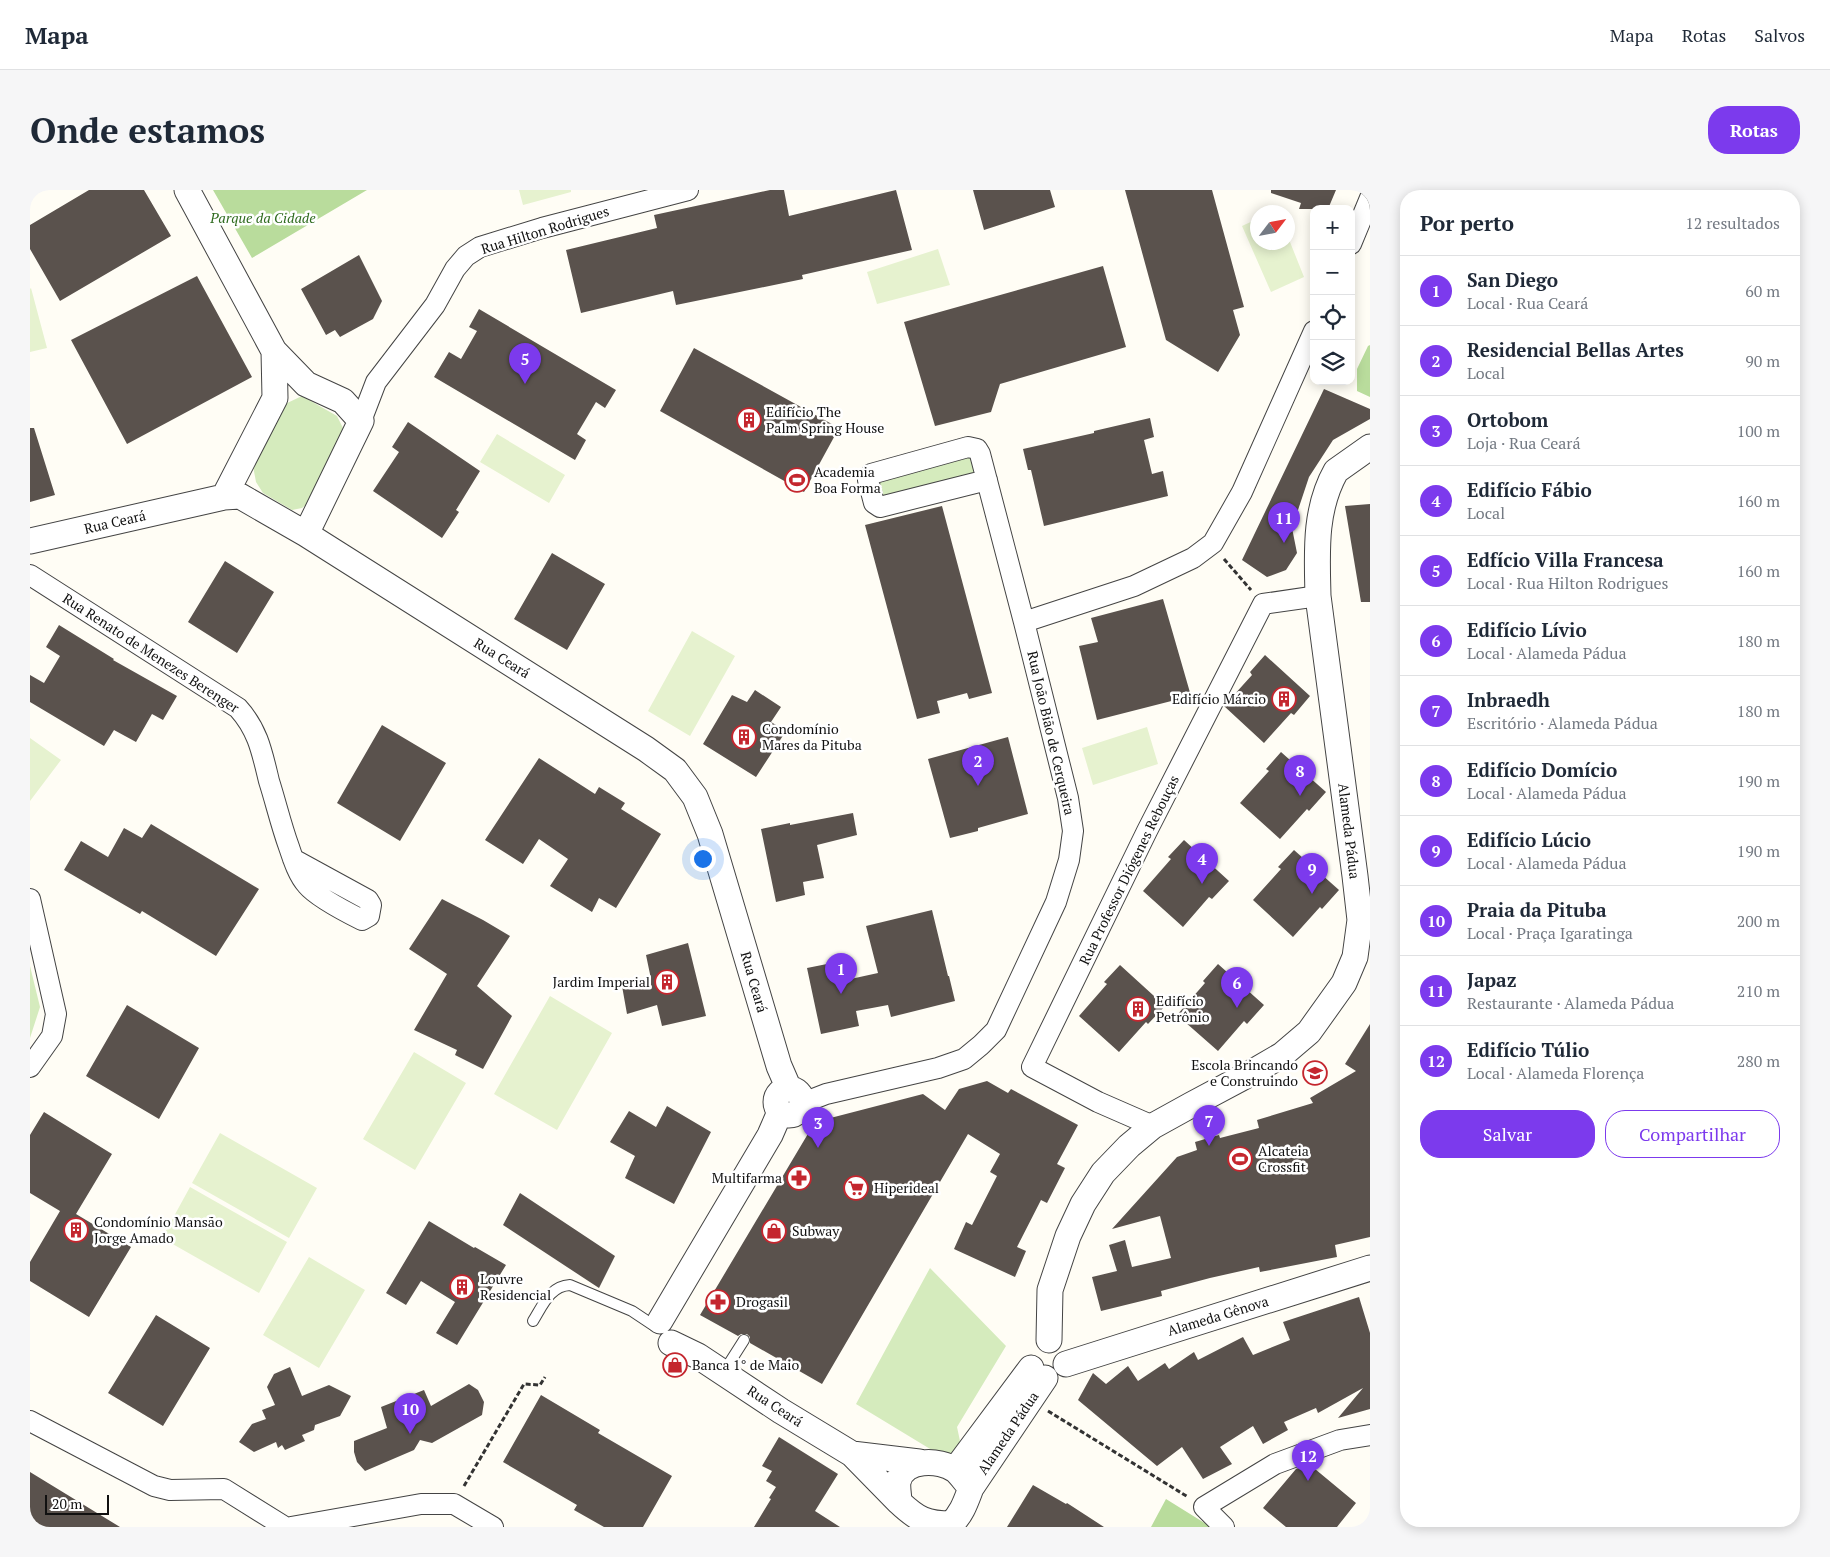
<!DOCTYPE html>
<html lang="pt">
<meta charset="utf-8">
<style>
:root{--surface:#fff;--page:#f6f6f7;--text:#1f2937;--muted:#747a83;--line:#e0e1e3;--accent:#7c3aed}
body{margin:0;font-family:"PT Serif",serif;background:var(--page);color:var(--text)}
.controls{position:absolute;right:15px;top:15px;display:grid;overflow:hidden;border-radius:10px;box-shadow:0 2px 12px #0003}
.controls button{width:45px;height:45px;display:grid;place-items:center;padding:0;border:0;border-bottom:1px solid var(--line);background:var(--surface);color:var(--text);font:25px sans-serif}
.compass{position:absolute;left:1220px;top:15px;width:45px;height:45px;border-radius:50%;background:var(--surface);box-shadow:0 2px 12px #0003;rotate:58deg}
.scale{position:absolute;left:15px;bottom:12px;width:64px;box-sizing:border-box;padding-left:5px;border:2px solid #111;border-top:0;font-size:14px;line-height:18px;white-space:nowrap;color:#111;-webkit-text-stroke:4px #fff;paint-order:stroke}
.you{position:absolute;left:672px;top:668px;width:18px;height:18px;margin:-12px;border:4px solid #fff;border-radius:50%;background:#1a73e8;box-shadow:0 0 0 8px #1a73e833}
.badge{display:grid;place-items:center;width:32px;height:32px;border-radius:50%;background:var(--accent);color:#fff;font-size:16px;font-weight:700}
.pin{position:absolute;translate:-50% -41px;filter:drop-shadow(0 1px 2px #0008)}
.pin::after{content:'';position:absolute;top:26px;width:18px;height:15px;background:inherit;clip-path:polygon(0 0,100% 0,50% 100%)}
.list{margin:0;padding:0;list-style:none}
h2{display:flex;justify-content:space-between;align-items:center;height:65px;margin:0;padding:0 20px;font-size:21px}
h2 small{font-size:16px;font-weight:400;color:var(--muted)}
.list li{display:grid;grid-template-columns:32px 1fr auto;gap:15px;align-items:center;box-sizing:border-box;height:70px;padding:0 20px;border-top:1px solid var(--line)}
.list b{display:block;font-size:19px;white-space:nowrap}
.list p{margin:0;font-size:16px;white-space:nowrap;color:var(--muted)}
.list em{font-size:16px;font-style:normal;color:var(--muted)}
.actions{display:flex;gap:10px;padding:15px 20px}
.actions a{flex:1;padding:11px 0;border:1px solid var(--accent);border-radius:20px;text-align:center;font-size:18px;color:var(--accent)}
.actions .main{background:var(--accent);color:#fff}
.icon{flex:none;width:28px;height:28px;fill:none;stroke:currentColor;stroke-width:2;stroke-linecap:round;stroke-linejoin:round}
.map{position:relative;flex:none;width:1340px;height:1337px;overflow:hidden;border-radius:20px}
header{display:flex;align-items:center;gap:30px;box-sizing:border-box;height:70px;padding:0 25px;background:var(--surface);border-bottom:1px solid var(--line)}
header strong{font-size:24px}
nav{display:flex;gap:28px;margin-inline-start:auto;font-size:18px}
.intro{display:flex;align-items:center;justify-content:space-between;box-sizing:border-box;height:120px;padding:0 30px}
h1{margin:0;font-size:35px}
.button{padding:12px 22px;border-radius:20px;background:var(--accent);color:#fff;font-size:18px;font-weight:700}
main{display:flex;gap:30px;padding:0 30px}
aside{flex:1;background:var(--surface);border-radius:20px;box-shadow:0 2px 12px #0003}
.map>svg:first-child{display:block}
.green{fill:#d5ebbd}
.forest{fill:#b9dc9c}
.pitch{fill:#e6f2cf}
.building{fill:#5a524d}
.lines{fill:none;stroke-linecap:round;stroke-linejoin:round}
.service-casing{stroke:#444;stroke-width:12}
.minor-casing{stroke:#444;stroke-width:22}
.tertiary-casing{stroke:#444;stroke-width:27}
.path{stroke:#333;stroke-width:3;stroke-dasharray:5 2.5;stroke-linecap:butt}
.service{stroke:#fff;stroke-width:10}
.minor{stroke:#fff;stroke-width:20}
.tertiary{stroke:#fff;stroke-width:25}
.labels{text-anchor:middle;stroke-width:5;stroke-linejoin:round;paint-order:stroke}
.park-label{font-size:14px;font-style:italic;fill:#2f6b1f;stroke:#fff}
.street-label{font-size:14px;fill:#111;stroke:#fff}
.poi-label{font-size:14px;fill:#111;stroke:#fff;text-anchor:start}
</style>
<header>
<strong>Mapa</strong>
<nav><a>Mapa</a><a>Rotas</a><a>Salvos</a></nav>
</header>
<div class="intro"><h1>Onde estamos</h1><a class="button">Rotas</a></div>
<main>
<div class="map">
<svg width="1340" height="1337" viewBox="0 0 1340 1337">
<rect width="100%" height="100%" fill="#fffdf5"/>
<path class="green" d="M272,206L307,226L313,238L300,272L282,310L272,318L262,320L233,303L226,292L223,276L253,215Z
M947,261L954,290L853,318L845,290Z
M0,776L10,817L0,848Z
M900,1078L976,1156L927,1237L930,1251L926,1262L915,1268L826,1214Z"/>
<path class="forest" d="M183,0H337L222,68Z
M1340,155V207L1327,201V179L1338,156Z
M1136,1309L1181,1337H1121Z"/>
<path class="pitch" d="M489,0H541V2L493,15Z
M1227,29L1228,52H1258V47L1274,87L1241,102L1212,36Z
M908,59L920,95L847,114L837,82Z
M1,98L17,158L0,162V99Z
M467,244L535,285L519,313L450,272Z
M662,441L705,466L660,546L618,521Z
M1117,537L1128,574L1063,595L1052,558Z
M0,548L31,570L0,611Z
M520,806L582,843L527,940L464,904Z
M384,862L436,893L385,980L333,949Z
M190,943L287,998L259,1048L162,993Z
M160,997L257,1052L229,1103L132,1048Z
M279,1067L335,1100L289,1178L233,1145Z"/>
<path class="building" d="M59,0H114L141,46L30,111L0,59V35Z
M740,0H754L759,26L866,0L882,60L772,85L773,89L646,115L643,101L551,123L536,60L627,38L624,25Z
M943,0H1020L1025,17L954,40Z
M1095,0H1182L1214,117L1203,120L1210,145L1188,182L1136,150Z
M1241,0H1306L1298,19H1269L1271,13L1241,3Z
M329,65L352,111L343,129L310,147L305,140L296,145L271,99Z
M1073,76L1096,157L970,194L961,222L905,236L874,132Z
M167,86L222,187L97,254L41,150Z
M449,119L586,200L575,218L566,212L547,244L556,250L545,270L404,187L419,162L431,169L447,141L439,137Z
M664,158L809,238L774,302L630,221Z
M1294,199L1340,219V229L1303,250L1279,287L1262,338L1267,363L1256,380L1237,387L1212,370Z
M1120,228L1124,247L1114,250L1122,284L1133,281L1138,306L1014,336L1001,280H998L993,259L1064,243V241Z
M378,232L450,281L426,320L429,322L412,348L343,301L369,262L362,257Z
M0,238H4L25,305L0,312Z
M1340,314V412H1331L1315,316Z
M912,316L962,503L939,509L937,503L907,511L910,523L887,529L835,335Z
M522,363L575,394L537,460L484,429Z
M195,371L244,402L207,463L158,432Z
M1133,409L1161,506L1067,530L1049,456L1068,452L1061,428Z
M29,435L84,469L83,470L147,506L133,530L122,524L106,552L84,540L74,556L0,512V485L14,493L30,466L16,457Z
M1235,465L1280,506L1264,525L1261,523L1234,553L1194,516L1222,485L1220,482Z
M725,500L751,517L741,532L756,541L726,587L673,554L702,505L717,512Z
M352,535L416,573L370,651L307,613Z
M978,547L998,624L948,638V641L920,648L898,569Z
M1251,562L1296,602L1279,621L1277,619L1250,649L1210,613L1239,581L1236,579Z
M509,568L565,604L569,597L595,613L591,619L631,644L586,718L569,708L562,722L520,696L538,669L509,649L493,674L455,650Z
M823,623L827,645L787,655L794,688L773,692L775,705L746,712L731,639L760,633V635Z
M121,634L229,699L186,766L112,721L110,724L34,680L51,651L78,667L94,638L112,648Z
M1154,650L1199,691L1182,709L1179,707L1153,737L1113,701L1141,669L1138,667Z
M1264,660L1309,700L1292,719L1290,717L1263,747L1223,710L1251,679L1248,677Z
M412,709L453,730L480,746L447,796L482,826L453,879L425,865L427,860L384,840L417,784L379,759Z
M902,720L918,786H919L925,811L861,827L858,815L826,821L829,836L791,844L777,778L812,771L816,790L848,783L836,736Z
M658,753L676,826L632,836L627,815L597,824L592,796L621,789L616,765Z
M1188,774L1234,815L1217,834L1214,831L1188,861L1147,825L1175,793L1173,791Z
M1090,775L1135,816L1118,834L1116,832L1089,862L1049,826L1077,794L1074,792Z
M97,815L169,858L129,929L56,886Z
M1340,834V1047L1305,1055L1307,1067L1230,1082L1229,1077L1180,1088L1131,1101L1132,1106L1071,1121L1062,1087L1087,1081L1079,1055L1095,1050L1102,1077L1141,1068L1130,1026L1082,1039L1147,967L1167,960L1165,952L1189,945L1190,948L1229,938L1227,930L1283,913L1280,908L1326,881L1315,874Z
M957,891L978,903L981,899L1048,935L1027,974L1035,978L1017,1013L1011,1010L987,1057L996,1061L985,1087L924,1059L936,1032L942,1035L967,986L960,982L970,964L938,944L792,1194L720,1153V1147L717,1144H711L708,1146L670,1125L785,932L893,904L915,920L929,899Z
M637,916L681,942L644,1014L595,988L605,966L580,952L599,921L626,937Z
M14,922L82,964L46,1024L101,1057L59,1127L0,1091V1072L30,1021L0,1003V945Z
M490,1003L585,1066L569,1098L473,1035Z
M399,1031L444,1058L445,1057L476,1075L427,1155L406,1143L425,1112L391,1091L376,1115L356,1103Z
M1329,1107L1340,1143V1219L1308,1228L1333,1198L1288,1223L1286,1218L1254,1232L1258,1240L1233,1254L1223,1236L1190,1257L1202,1274L1173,1289L1152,1257L1127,1276L1048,1210L1063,1183L1076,1194L1098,1176L1108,1191L1135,1173L1139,1179L1164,1162L1168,1170L1213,1147L1223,1165L1260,1150L1253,1132Z
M126,1125L180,1158L133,1236L78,1203Z
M260,1177L272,1206L299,1195L321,1206L310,1226L285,1235L284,1240L272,1245L275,1251L255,1260L252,1255L248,1258L246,1252L224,1262L209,1252L222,1234L236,1229L232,1220L245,1215L237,1197L244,1184Z
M439,1194L448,1200L454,1212L452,1225L402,1253L390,1250L384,1260L335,1281L327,1272L324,1262V1251L357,1238L351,1217L394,1200L401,1216Z
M511,1205L570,1240L568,1243L642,1286L613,1337H574L544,1320L547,1315L473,1272Z
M749,1247L808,1284L785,1321L810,1337H724L741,1309L739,1308L746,1297L736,1291L742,1281L732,1276Z
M1279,1274L1326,1313L1307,1337H1256L1233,1318L1266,1279Z
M0,1282L90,1337H0Z
M1003,1295L1036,1314L1037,1313L1074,1337H977Z"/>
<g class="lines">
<g class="service-casing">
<path id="service" d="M503,1131C513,1115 520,1096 540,1095L602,1121L623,1135
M693,1183L714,1150"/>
</g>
<g class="minor-casing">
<path id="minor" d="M1321,54L1340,8
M331,231L346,192L405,115L425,79L436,66L450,57L512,38L658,0
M0,385L208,518C228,540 232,562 239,591C246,613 251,635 259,657C263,669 268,685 277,695C287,707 318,723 332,730L339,726L341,715L338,710L263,669
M994,432L1104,396L1163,368L1183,353L1212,302L1284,141
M0,709L26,824L22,846L0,877
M773,913L796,904L908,878L934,869L951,855L966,840L1026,712L1039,670L1043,641L1038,608L994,432L950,264L947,259L938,257L841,284L838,290L844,313L850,317L957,290
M1123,936L1068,912L1002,877L1117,641L1233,414L1288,406
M0,1231L124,1296L140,1300L194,1299L255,1337
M261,1337L391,1314H424L463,1337
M1194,1337L1174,1317L1245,1274L1310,1250L1340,1245"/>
</g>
<g class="tertiary-casing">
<path id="tertiary" d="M157,0L244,161L276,194L313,211L331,231L276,344
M194,307L245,208L244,161
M0,351L194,307L210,306L276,344L616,559L645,580L665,607L680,644L749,876L759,899
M746 912a13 13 0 1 1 26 0a13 13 0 1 1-26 0Z
M630,1131L740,945L750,922
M1019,1150L1020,1100L1038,1046L1053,1014L1073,983L1099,956L1123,936L1161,915L1221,883L1252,865L1279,842L1314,793L1325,767L1330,730L1325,686L1288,406C1287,363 1284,320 1306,281L1340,257
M641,1153L668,1166L751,1221L822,1264L869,1312
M1036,1174L1340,1078
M822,1264L889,1272
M925,1280L1001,1178
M941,1298C936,1293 931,1285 925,1280C910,1269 873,1268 868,1292C867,1298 869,1306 869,1312C887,1329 896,1334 921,1334C932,1324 936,1311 941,1298L1015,1188"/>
</g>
<path class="path" d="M1194,369L1221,400
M1018,1221L1158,1307
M434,1296L494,1194L510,1195L515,1187"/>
<use href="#service" class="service"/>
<use href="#minor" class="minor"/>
<use href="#tertiary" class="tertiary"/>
</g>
<defs>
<g id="building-ring" transform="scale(1.25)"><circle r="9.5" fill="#fff" stroke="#c4262e" stroke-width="1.5"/><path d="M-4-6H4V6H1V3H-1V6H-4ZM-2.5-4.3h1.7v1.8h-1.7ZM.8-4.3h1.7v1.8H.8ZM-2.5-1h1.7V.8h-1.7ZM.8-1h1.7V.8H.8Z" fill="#c4262e"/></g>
<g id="stadium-ring" transform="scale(1.25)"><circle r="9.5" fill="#fff" stroke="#c4262e" stroke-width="1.5"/><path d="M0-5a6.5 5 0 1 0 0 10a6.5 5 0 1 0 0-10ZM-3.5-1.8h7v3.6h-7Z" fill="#c4262e"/></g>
<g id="school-ring" transform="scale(1.25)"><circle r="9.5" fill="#fff" stroke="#c4262e" stroke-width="1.5"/><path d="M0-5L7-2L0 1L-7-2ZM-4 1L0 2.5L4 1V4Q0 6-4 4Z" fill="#c4262e"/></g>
<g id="pharmacy-ring" transform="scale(1.25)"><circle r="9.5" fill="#fff" stroke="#c4262e" stroke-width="1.5"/><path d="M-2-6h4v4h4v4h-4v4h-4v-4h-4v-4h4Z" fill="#c4262e"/></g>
<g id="supermarket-ring" transform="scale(1.25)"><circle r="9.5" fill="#fff" stroke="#c4262e" stroke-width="1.5"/><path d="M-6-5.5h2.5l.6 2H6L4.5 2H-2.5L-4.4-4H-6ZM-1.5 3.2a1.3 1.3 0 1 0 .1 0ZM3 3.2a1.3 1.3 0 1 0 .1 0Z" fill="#c4262e"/></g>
<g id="shop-ring" transform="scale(1.25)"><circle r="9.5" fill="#fff" stroke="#c4262e" stroke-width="1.5"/><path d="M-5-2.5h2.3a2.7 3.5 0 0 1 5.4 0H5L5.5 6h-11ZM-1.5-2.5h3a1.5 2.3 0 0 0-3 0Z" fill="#c4262e"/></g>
</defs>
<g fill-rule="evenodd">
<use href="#building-ring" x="719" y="230"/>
<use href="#stadium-ring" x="767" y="290"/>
<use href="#building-ring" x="1254" y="509"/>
<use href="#building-ring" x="714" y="547"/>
<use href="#building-ring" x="637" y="792"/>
<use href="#building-ring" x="1108" y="819"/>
<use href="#school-ring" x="1285" y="883"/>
<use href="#stadium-ring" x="1210" y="969"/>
<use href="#pharmacy-ring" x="769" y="988"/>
<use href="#supermarket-ring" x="826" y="998"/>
<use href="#building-ring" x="46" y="1040"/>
<use href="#shop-ring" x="744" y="1041"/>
<use href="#building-ring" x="432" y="1097"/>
<use href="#pharmacy-ring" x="688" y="1112"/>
<use href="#shop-ring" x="645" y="1175"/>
</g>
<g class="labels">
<g class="park-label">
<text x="233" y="33">Parque da Cidade</text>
</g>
<g class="street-label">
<text transform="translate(515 40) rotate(-17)" y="5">Rua Hilton Rodrigues</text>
<text transform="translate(85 332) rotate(-13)" y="5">Rua Ceará</text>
<text transform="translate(121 463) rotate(33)" y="5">Rua Renato de Menezes Berenger</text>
<text transform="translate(472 468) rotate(32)" y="5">Rua Ceará</text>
<text transform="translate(1021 543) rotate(77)" y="5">Rua João Bião de Cerqueira</text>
<text transform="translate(1319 641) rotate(83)" y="5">Alameda Pádua</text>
<text transform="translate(1099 680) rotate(-64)" y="5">Rua Professor Diógenes Rebouças</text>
<text transform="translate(724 792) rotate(74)" y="5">Rua Ceará</text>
<text transform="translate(1188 1126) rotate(-17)" y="5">Alameda Gênova</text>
<text transform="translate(745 1216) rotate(33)" y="5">Rua Ceará</text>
<text transform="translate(978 1243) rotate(-56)" y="5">Alameda Pádua</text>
</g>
<g class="poi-label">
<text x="736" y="227">Edifício The<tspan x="736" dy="16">Palm Spring House</tspan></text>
<text x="784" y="287">Academia<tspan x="784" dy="16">Boa Forma</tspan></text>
<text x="1236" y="514" text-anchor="end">Edifício Márcio</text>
<text x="732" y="544">Condomínio<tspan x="732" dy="16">Mares da Pituba</tspan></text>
<text x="620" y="797" text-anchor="end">Jardim Imperial</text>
<text x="1126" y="816">Edifício<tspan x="1126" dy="16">Petrônio</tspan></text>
<text x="1268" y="880" text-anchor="end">Escola Brincando<tspan x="1268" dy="16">e Construindo</tspan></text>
<text x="1228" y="966">Alcateia<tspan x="1228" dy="16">Crossfit</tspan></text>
<text x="752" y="993" text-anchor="end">Multifarma</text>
<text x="844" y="1003">Hiperideal</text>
<text x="64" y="1037">Condomínio Mansão<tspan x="64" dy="16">Jorge Amado</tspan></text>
<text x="762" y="1046">Subway</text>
<text x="450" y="1094">Louvre<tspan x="450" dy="16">Residencial</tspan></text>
<text x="706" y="1117">Drogasil</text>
<text x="662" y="1180">Banca 1° de Maio</text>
</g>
</g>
</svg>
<div class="controls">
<button>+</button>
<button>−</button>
<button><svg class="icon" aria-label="locate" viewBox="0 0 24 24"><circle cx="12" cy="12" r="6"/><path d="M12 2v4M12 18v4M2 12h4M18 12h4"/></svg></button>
<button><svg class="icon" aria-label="layers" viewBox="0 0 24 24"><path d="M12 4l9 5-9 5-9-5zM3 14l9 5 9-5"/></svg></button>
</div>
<svg class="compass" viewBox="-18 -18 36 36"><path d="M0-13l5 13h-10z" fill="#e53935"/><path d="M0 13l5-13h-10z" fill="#747a83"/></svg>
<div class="scale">20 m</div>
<div class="you"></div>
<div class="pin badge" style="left:811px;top:804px">1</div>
<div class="pin badge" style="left:948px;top:596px">2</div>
<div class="pin badge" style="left:788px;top:958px">3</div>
<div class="pin badge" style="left:1172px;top:694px">4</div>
<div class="pin badge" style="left:495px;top:194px">5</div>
<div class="pin badge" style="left:1207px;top:818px">6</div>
<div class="pin badge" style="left:1179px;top:956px">7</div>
<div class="pin badge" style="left:1270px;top:606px">8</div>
<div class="pin badge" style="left:1282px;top:704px">9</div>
<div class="pin badge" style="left:380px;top:1244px">10</div>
<div class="pin badge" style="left:1254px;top:353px">11</div>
<div class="pin badge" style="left:1278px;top:1291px">12</div>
</div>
<aside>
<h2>Por perto<small>12 resultados</small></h2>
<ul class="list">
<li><span class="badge">1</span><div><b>San Diego</b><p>Local · Rua Ceará</p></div><em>60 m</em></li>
<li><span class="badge">2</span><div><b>Residencial Bellas Artes</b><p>Local</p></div><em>90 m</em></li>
<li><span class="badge">3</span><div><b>Ortobom</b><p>Loja · Rua Ceará</p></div><em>100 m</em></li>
<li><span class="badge">4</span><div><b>Edifício Fábio</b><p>Local</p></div><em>160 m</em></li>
<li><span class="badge">5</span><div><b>Edfício Villa Francesa</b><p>Local · Rua Hilton Rodrigues</p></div><em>160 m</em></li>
<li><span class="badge">6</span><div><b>Edifício Lívio</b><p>Local · Alameda Pádua</p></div><em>180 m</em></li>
<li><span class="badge">7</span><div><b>Inbraedh</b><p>Escritório · Alameda Pádua</p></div><em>180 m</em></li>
<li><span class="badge">8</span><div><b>Edifício Domício</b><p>Local · Alameda Pádua</p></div><em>190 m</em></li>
<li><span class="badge">9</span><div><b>Edifício Lúcio</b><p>Local · Alameda Pádua</p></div><em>190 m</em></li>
<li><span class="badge">10</span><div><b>Praia da Pituba</b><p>Local · Praça Igaratinga</p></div><em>200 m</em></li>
<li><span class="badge">11</span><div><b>Japaz</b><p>Restaurante · Alameda Pádua</p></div><em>210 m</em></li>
<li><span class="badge">12</span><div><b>Edifício Túlio</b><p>Local · Alameda Florença</p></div><em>280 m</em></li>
</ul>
<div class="actions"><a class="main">Salvar</a><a>Compartilhar</a></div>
</aside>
</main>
